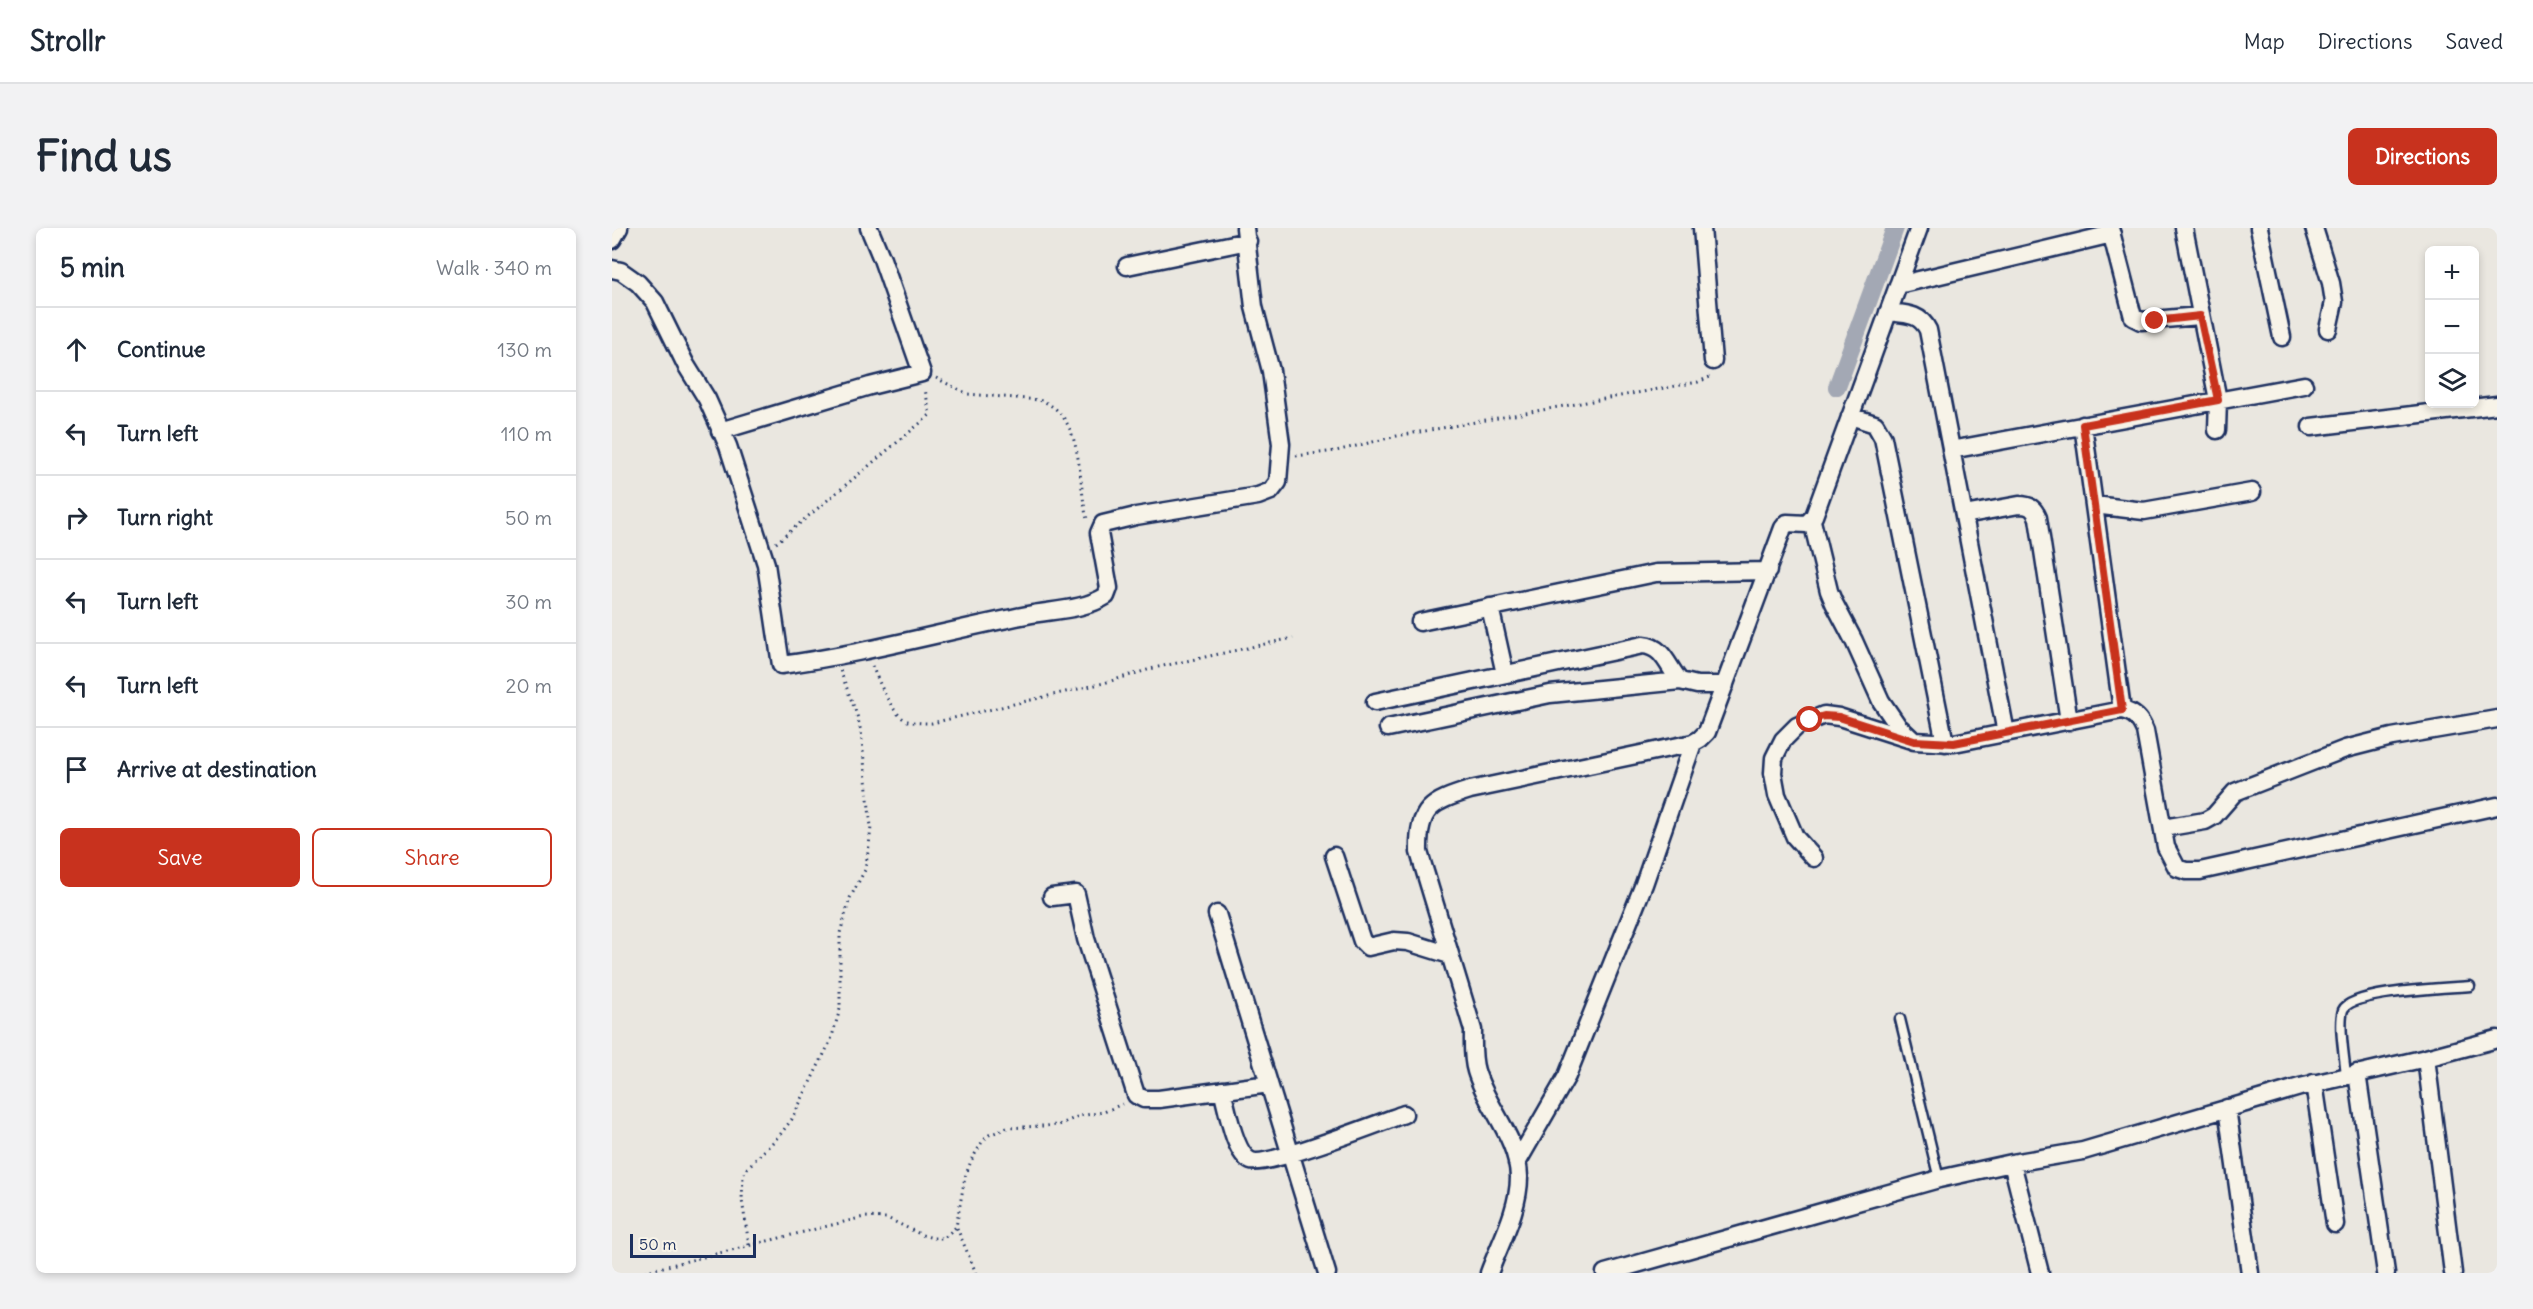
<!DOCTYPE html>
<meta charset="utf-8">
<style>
:root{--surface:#fff;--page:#f2f2f3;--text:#1f2937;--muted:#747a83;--line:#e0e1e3;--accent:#c8321e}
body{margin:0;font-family:Delius,sans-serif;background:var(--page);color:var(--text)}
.controls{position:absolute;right:18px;top:18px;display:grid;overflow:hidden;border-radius:9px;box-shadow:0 3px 9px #0003}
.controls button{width:54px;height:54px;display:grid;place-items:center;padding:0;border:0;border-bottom:2px solid var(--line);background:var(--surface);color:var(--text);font:30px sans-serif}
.scale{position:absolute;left:18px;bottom:15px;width:126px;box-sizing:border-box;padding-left:6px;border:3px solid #1b2f5e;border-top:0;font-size:16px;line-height:21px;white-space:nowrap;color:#1b2f5e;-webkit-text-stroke:4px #f7f3e8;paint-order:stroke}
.stop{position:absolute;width:18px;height:18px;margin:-14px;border:4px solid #c8321e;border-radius:50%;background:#fff}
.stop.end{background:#c8321e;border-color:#fff;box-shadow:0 2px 6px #0008}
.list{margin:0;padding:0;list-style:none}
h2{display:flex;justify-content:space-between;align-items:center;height:78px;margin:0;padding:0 24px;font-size:26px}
h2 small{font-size:20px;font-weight:400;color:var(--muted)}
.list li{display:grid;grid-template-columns:39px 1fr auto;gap:18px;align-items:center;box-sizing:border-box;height:84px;padding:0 24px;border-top:2px solid var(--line)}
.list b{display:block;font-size:22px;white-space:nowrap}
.list em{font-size:20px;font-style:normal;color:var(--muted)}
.actions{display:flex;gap:12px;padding:18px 24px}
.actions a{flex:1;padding:14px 0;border:2px solid var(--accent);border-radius:9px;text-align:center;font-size:21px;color:var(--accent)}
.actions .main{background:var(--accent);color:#fff}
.icon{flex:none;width:33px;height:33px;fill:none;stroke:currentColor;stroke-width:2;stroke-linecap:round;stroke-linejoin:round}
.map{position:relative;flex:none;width:1885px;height:1045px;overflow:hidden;border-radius:9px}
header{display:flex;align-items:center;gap:36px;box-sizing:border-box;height:84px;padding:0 30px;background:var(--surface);border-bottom:2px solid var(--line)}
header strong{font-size:28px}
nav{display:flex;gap:33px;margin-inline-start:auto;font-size:21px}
.intro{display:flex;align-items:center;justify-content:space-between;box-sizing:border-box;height:144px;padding:0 36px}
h1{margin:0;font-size:42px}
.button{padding:15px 27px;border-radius:9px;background:var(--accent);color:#fff;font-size:21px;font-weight:700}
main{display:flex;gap:36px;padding:0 36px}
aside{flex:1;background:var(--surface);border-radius:9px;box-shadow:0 3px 9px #0003}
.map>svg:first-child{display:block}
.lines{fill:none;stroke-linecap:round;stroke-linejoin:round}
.canal{stroke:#a3a8b4;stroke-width:18}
.lane-casing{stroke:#1b2f5e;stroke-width:13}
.street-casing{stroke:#1b2f5e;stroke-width:21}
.path{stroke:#1b2f5e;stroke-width:3;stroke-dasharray:1.5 4.5;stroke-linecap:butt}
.lane{stroke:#f7f3e8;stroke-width:8}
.street{stroke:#f7f3e8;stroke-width:16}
.route{stroke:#c8321e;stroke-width:8}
</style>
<header>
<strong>Strollr</strong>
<nav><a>Map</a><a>Directions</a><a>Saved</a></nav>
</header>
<div class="intro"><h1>Find us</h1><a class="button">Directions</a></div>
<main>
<aside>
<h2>5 min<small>Walk · 340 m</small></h2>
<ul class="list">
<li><svg class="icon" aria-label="ahead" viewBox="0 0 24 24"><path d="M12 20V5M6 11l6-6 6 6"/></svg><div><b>Continue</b></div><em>130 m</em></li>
<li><svg class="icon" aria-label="left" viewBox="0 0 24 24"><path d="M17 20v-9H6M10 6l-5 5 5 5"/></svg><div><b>Turn left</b></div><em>110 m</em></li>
<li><svg class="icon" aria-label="right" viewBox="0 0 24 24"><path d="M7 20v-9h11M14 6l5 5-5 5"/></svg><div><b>Turn right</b></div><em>50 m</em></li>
<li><svg class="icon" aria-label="left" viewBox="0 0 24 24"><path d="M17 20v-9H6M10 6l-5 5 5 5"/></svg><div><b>Turn left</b></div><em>30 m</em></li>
<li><svg class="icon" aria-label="left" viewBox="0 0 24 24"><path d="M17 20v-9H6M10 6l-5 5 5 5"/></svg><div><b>Turn left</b></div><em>20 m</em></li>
<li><svg class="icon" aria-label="arrive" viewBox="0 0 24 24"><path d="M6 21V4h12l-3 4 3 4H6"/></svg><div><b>Arrive at destination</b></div></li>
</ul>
<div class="actions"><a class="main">Save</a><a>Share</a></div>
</aside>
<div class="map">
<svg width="1885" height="1045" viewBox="0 0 1885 1045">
<rect width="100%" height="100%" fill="#eae7e0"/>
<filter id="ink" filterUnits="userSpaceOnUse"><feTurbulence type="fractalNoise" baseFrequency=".0167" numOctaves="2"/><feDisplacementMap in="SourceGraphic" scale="12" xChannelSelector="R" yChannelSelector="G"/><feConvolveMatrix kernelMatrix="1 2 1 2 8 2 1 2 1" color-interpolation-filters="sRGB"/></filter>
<g filter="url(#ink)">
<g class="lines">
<path class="canal" d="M1225,159L1283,0"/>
<g class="lane-casing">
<path id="lane" d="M1288,791L1327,951
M1734,848C1733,831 1726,797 1731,782C1739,763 1835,760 1858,758"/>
</g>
<g class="street-casing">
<path id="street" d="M1090,0L1101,133
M1498,0L1521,89L1529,93L1588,88
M1572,0L1606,172L1605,202
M1647,0L1670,109
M1702,0L1719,55L1722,74L1716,101
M0,12L7,0
M515,38L636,13
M0,41L9,43L26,55L43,74L74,137L95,171L116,218L154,336L169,437C252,426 333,403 415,387C441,382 472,382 494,368L497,360L487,305L491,296L524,288L646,268L659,263L666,254L669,216L659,143L642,79L633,0
M1286,57L1500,6
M1276,84C1293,86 1308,85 1316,102L1394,505
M1238,188L1263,196L1271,210L1333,515
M1471,197L1510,482
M1699,199L1885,177
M108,203L258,158L310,145L270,31L257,0
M1339,222L1692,157
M1482,277L1532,283L1640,264
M1352,287L1407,277C1418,277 1422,280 1426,290L1457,493
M1200,293L1217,363L1222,375L1242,413L1269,473L1286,498L1302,513L1342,515L1510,482C1523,485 1528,491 1533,503L1554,619L1565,640L1574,643H1588L1885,578
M878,379L893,446
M808,394L1044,345L1156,343
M763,474L1031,417C1052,419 1055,438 1068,453L1085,457H1113
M776,500L938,466L1068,453
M1551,600L1593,593L1602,588L1623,564L1733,521L1780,509L1885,491
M722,628L750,713L756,719L782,713L796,714L838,727
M1202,630L1183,609L1165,567L1161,545L1162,530L1171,512L1185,498L1212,487L1227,489L1296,511
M440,669L464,666L474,711L524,867L532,871H547L657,856
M605,686L715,1045
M1814,830L1841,1045
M1745,845L1774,1045
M1702,855L1723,996
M610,862C615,879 622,926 639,933C654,939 770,894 792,886
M1615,880L1638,1045
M905,935L955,848L1032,656L1081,515
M1400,935L1428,1045
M877,1045C888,1015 907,982 907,949C906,909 875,880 864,843C860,830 861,816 861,802L807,624C806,580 819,574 858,562L1081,515L1088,511L1095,504L1171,300L1175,295L1195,296L1202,288L1307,0
M993,1045L1327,951L1400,935L1471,923L1688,859L1814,830L1885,811"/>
</g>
<path class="path" d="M324,150L356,166L427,172C473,186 465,253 475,291
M684,228L724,223L785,208L1086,154L1098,149
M164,315L318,187L313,161
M260,438C267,453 280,488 296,493C304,495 312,495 320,495L492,455L542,440L681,410
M345,1000L364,1045
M137,1017L130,972L131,947L136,939L167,908L180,891L219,812L228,781V705L238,670L253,642L257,618L259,599L249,504L245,487L228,442
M27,1045L252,989L275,990L310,1007L321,1010H332L344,999L353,949L359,933L370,914L377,907L395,900L447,897L467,888L492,884L510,876"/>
<use href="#lane" class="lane"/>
<use href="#street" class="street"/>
</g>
</g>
<g class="lines" filter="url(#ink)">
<path class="route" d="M1198,492L1212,488L1227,489L1302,513L1342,515L1510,482L1471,197L1606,172L1588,88L1543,93"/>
</g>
</svg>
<div class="controls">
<button>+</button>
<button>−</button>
<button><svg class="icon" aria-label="layers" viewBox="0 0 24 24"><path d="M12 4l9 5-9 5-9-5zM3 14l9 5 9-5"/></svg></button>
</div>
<div class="scale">50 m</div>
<div class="stop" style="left:1198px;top:492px"></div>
<div class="stop end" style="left:1543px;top:93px"></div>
</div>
</main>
